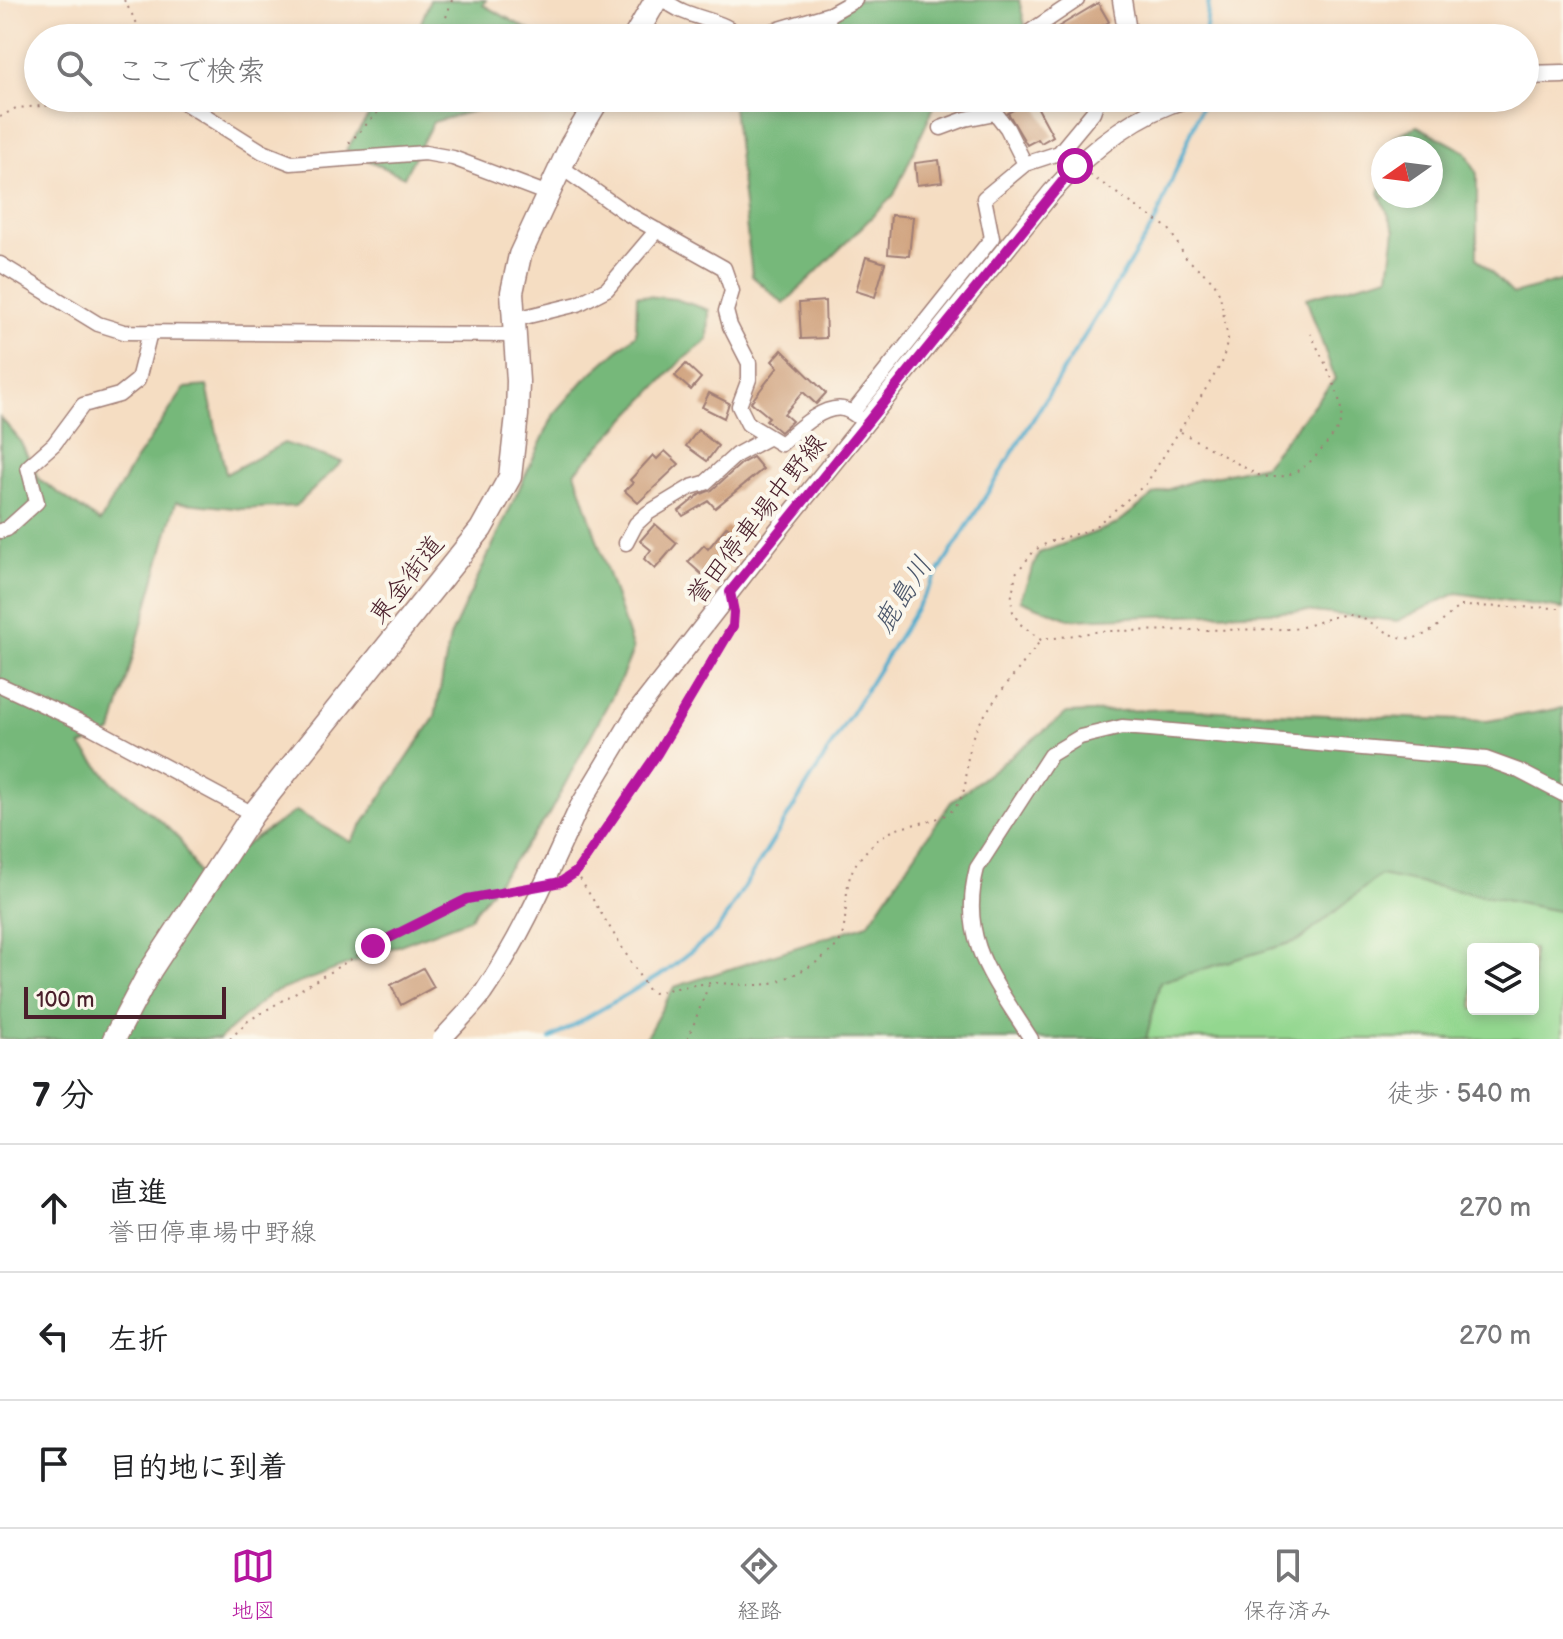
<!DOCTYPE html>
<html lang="ja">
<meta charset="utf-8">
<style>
:root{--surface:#fff;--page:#f6f6f6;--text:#202124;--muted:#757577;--line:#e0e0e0;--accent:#b5179e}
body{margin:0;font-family:"Balsamiq Sans","Klee One",sans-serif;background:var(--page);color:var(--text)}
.controls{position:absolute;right:24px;bottom:24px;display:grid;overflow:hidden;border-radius:8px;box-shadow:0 4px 12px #0003}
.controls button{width:72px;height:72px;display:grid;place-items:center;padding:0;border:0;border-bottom:2px solid var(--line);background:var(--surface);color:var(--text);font:40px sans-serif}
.compass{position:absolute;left:1371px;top:136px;width:72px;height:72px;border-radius:50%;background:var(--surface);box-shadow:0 4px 12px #0003;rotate:256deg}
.scale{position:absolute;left:24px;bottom:20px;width:202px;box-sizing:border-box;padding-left:8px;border:4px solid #4a1f2b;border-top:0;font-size:22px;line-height:28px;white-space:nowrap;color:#4a1f2b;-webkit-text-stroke:6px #fbf7ec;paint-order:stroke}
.stop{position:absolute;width:24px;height:24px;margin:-18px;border:6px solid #b5179e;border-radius:50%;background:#fff}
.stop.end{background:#b5179e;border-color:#fff;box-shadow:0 2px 8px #0008}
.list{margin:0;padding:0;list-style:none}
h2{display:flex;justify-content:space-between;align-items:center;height:104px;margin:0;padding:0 32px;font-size:34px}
h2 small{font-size:26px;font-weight:400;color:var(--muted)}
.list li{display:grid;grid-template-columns:52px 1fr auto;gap:24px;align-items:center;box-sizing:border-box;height:128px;padding:0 32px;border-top:2px solid var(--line)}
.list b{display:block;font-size:30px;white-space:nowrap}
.list p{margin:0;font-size:26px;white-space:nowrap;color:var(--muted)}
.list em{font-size:26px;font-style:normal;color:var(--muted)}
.icon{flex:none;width:44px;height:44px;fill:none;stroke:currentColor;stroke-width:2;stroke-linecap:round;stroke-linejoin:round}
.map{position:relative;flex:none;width:1563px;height:1039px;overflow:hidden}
.search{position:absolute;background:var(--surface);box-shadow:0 4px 12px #0003;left:24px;right:24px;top:24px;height:88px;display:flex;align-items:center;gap:20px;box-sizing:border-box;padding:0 28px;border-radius:44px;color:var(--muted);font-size:30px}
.sheet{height:488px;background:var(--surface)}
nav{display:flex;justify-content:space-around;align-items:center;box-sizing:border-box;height:112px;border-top:2px solid var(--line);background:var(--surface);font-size:22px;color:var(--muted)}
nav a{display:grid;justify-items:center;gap:4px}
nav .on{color:var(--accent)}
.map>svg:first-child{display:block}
.green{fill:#93d78f;stroke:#6e7b5d;stroke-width:2;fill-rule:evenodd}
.forest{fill:#76b87a;stroke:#606c52;stroke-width:2}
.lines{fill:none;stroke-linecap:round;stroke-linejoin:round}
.stream{stroke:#4dabcc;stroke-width:4}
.building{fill:#ce9e78}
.minor-casing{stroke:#a07e76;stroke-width:17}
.major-casing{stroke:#a07e76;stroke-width:21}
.highway-casing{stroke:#a07e76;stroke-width:25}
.path{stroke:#a07e76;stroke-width:2;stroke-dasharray:2 6;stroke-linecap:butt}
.minor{stroke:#fff;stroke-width:14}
.major{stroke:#fff;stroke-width:18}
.highway{stroke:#fff;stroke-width:22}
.major-bridge-casing{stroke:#a07e76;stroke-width:21;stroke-linecap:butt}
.major-bridge{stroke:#fff;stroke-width:18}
.route{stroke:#b5179e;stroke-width:10}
.labels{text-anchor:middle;stroke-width:8;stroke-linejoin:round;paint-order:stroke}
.street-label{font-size:26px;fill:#4a1f2b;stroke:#fbf7ec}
.water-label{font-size:28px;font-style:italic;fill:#4b576b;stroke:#fbf7ec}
</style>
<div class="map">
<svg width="1563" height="1039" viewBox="0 0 1563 1039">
<rect width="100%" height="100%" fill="#fbf7ec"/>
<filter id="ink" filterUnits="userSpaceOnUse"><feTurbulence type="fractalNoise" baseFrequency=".0125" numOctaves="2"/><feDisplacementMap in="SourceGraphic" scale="16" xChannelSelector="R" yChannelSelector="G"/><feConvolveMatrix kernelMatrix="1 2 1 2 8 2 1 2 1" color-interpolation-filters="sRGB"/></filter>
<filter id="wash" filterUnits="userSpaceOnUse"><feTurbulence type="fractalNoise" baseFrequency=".006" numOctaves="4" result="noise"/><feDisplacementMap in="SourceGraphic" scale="32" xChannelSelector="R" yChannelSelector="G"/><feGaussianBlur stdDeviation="1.8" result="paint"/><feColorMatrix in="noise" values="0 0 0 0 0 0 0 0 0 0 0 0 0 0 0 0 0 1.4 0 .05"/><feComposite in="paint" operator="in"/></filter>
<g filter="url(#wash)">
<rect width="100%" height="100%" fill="#f5ddc2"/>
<path class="green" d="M1085,781L1563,869V1039H1080ZM1473,949H1533V1009H1473Z"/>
<path class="forest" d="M430,0H486L483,5L544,38H415Z
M844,0H1019L1028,38H822Z
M380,98H509L506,102L433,122L404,177L346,150Z
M732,98H942L937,100L894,195L784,304L752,276Z
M1417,126L1466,152L1477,174V258L1513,294L1563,280V609L1457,593L1397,621L1304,611L1069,619L1020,600L1039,553L1115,525L1155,494L1196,480L1264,465L1335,379L1306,298L1389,276L1395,230L1379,193L1383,178V196H1431V148H1391L1395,136Z
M637,295L675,299L709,310L708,340L681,361L575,472L633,650L621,679L548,816L469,919L270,994L219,1039H0V417L19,439L39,479L100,522L133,464L185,388L207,386L226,474L284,443L342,462L296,506L243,509L176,502L112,732L81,746L112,782L162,822L180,840L199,876L296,811L351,842L435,717L450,637L554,414L585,379L636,334Z
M1563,708V912L1380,875L1300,940L1160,982L1146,1039H645L674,987L868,924L951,802L1067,713L1169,709L1487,721Z"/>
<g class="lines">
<path class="stream" d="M1205,38L1209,0
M550,1039L667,971L717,931L1155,222L1202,105V98"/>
</g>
<g id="blocks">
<path class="building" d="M1098,3L1109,22L1081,38H1058L1053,30Z
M1033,99L1053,136L1041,143L1038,139L1027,145L1008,113Z
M939,160L942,182L917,185L915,163Z
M891,215L913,217L909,256L888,254Z
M866,257L885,263L875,297L856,291Z
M825,301L826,338L801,339L799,303Z
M782,350L826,393L816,404L803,392L784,414L792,421L780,432L766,420L769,417L751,402L778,367L772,361Z
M686,364L701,378L691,390L675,376Z
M709,393L729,403L724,418L702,407Z
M698,430L718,446L707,461L686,446Z
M665,451L679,464L638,503L625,491L633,483L630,480L653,455L657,459Z
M753,457L763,469L715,508L709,501L683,516L679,511L699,495L712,490L742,463Z
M655,524L677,543L655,569L644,559L651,550L640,541Z
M727,526L739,536L720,559L723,562L707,579L688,562L704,545L708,549Z
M423,968L434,987L401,1005L391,985Z"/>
</g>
</g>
<g filter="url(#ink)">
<use href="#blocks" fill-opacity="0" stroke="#a07e76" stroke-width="2"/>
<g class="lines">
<g class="minor-casing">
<path id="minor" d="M665,0C686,20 726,18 740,38
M823,36L830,14L855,0
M1022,37L1077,0
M749,38L830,14
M984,98L1007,128L1025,164
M185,103L263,152L291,163L425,153L453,158L548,194
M941,128L965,119L995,113
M561,167L626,213L724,268L732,291L726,311L730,326L749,363V379L739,406L748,424L781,444C796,431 822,405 843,409C852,411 858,417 865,423
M0,264L98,324L124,332L514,335
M512,320L578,304L607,289L657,230
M853,412L992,238L984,198L1025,164L1059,153L1093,112L1098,98
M0,531L7,529L37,502L28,467L54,444L83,405L119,395L138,380L150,332
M626,543L636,524L648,513L691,487L705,483L736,455L769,437
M0,685L93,728L253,814
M1031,1039C994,980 958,941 977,868L1050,755L1080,737L1122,727L1150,729L1486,759L1519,771L1563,794"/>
</g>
<g class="major-casing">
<path id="major" d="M1122,0L1128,38
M1525,75L1563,74
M579,807L635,714L776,533L1052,192C1088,152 1135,113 1188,98"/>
</g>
<g class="highway-casing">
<path id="highway" d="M634,38L656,0
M114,1039L150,971L253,814L481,529L510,477L517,415L518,381L512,292L520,255L571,145L599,98"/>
</g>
<path class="path" d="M124,0L145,38
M435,38L442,29L452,0
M0,117L16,108L148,98L172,101
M349,143L391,98
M1090,175L1169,229L1186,258L1214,282L1220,295L1228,339L1222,363L1146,484L1092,529L1049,542L1035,550L1016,573L1011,600L1013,612L1019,623L1041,640L1102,631L1292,629C1310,627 1328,616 1346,615C1374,614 1394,652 1427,633C1440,627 1448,613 1461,606L1563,608
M1181,432L1258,475C1290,483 1309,466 1327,443C1336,432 1343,424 1341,410C1338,384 1321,357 1311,334
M576,872L648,990L653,993C672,989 693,984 713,983C730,983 751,987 768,984C787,980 837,956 842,936C850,907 840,880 862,856C871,845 881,835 895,830C914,822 943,823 956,806C972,786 963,758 973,736C989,702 1018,672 1040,641
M566,879C589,863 604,834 619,811C659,751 697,689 733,626L734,613
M230,1039L248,1021L373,946L467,899L525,888
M688,1039L709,984"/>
<use href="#minor" class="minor"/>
<use href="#major" class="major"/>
<use href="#highway" class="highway"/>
<g class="major-bridge-casing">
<path id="major-bridge" d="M442,1039C455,1024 471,1009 483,993C523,935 550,870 579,807"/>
</g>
<use href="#major-bridge" class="major-bridge"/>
</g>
</g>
<g class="lines" filter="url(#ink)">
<path class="route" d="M373,946L467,899L561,882L576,872L657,754L733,626L734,612L730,592L1075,166"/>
</g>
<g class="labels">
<g class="street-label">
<text transform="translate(756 519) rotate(-52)" y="9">誉田停車場中野線</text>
<text transform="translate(406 579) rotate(-52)" y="9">東金街道</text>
</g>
<g class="water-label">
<text transform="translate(902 594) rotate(-58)" y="10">鹿島川</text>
</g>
</g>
</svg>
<div class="controls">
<button><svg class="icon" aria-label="layers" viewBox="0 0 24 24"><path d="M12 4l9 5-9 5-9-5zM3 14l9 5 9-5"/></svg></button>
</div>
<svg class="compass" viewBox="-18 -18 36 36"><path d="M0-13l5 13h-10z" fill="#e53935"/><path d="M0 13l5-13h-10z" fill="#757577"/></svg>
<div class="scale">100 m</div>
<div class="stop" style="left:1075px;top:166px"></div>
<div class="stop end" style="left:373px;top:946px"></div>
<div class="search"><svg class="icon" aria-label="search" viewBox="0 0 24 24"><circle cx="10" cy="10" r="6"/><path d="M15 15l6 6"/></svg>ここで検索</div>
</div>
<section class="sheet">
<h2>7 分<small>徒歩 · 540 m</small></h2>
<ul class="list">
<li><svg class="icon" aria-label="ahead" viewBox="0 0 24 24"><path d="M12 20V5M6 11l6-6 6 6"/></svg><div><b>直進</b><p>誉田停車場中野線</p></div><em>270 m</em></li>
<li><svg class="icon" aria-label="left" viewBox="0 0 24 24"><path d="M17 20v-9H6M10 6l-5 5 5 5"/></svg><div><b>左折</b></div><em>270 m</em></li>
<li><svg class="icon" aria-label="arrive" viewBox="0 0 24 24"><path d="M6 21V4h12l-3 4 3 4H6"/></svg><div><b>目的地に到着</b></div></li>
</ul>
</section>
<nav>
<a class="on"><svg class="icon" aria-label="map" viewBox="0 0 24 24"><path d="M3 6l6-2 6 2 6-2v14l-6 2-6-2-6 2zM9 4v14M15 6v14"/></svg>地図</a>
<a><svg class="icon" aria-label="directions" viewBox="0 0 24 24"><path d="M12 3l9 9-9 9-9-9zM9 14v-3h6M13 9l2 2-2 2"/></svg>経路</a>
<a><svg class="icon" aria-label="saved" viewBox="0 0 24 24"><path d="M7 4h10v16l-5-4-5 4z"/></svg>保存済み</a>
</nav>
